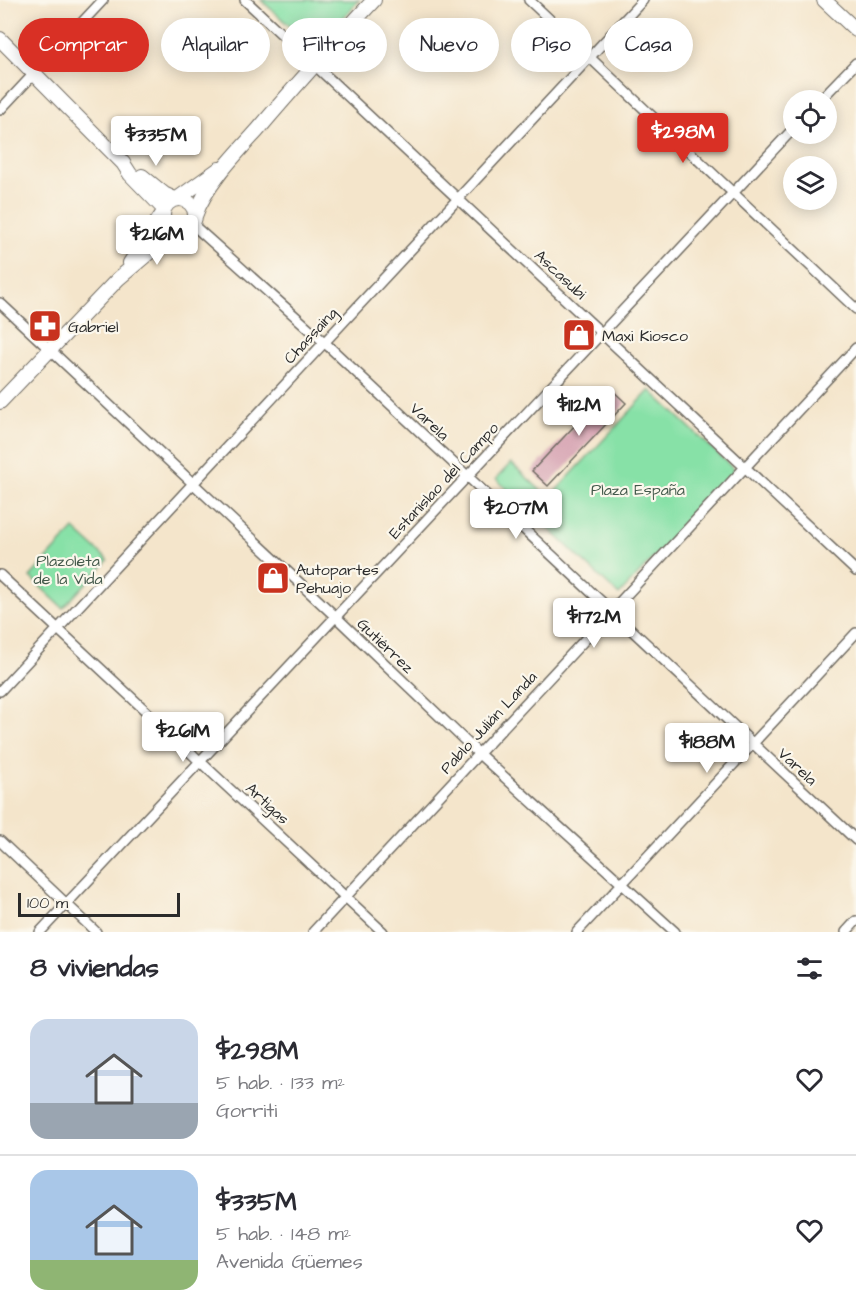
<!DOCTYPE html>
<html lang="es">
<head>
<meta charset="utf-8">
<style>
  body { margin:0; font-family:"Architects Daughter",sans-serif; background:#f7f7f7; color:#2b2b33; height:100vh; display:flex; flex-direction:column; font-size:22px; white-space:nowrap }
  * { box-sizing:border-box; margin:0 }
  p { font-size:20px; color:#7c7c81 }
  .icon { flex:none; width:33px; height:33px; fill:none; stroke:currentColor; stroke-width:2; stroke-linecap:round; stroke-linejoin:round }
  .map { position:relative; height:932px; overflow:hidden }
  .panel { display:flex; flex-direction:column; background:#fff; flex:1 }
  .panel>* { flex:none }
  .top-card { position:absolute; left:18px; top:18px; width:820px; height:54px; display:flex; gap:12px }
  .controls { position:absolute; left:783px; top:90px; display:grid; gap:12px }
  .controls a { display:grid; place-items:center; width:54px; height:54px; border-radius:50%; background:#fff; box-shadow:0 3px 15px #0003; font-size:30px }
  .scale { position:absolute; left:18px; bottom:15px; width:162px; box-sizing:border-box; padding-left:6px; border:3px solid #2b2b2b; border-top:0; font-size:16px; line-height:21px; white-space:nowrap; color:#2b2b2b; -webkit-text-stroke:4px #fbf7ec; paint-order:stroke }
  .price { position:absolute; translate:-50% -51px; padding:0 14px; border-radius:6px; background:#fff; color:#222; font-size:20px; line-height:39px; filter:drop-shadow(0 2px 3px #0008) }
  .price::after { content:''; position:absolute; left:50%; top:36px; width:18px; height:14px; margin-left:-9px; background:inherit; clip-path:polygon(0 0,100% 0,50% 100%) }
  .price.current { background:#d93025; color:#fff }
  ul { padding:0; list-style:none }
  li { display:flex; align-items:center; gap:18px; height:150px; padding:0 30px }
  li+li { border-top:2px solid #e1e1e2 }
  li span { display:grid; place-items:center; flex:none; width:168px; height:120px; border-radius:18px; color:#555 }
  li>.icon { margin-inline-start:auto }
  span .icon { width:72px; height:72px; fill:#fffc; stroke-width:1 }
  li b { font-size:26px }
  h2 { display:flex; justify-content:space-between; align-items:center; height:72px; padding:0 30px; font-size:26px }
  .pill { padding:0 21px; border-radius:27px; background:#fff; box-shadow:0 3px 15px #0003; font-size:21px; line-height:54px }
  .pill.current { background:#d93025; color:#fff }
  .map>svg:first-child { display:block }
  .green { fill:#87e1a7; stroke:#598669; stroke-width:1.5 }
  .building { fill:#d7a4b3 }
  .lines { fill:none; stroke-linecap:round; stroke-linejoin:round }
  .minor-casing { stroke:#716c63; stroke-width:12 }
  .secondary-casing { stroke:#716c63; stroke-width:16 }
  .minor { stroke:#fff; stroke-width:9 }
  .secondary { stroke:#fff; stroke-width:14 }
  .labels { text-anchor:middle; stroke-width:4.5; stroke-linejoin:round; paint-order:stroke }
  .street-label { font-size:16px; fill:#2b2b2b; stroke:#fbf7ec }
  .poi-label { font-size:16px; fill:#2b2b2b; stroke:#fbf7ec; text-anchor:start }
  .park-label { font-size:16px; fill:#42584a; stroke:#fbf7ec }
</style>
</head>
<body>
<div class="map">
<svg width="856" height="932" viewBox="0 0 856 932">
  <rect width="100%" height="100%" fill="#fbf7ec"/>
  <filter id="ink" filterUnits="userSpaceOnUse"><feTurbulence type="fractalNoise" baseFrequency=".0167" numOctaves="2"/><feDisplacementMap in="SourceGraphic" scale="12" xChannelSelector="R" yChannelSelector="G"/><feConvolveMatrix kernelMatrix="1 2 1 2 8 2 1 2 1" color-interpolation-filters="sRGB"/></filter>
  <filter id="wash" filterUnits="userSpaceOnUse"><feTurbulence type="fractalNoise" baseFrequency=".008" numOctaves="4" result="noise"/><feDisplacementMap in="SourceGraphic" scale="24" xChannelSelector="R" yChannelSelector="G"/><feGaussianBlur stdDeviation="1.35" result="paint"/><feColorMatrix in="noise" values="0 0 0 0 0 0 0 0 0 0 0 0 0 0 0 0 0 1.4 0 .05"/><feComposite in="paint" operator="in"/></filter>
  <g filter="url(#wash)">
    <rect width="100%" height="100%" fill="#f4e5cb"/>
    <path class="green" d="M261,0H359L315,49Z
      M650,390L735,470L619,595L496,479L511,463L549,498Z
      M74,529L108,560L63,608L30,577Z"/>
    <g id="blocks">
      <path class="building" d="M610,388L626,403L548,486L532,471Z"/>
    </g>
  </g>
  <g filter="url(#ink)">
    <use href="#blocks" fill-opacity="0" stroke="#716c63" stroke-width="1.5"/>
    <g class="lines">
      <defs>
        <path id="minor" d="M245,0L856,571
          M529,0L856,309
          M820,100L856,63
          M0,110L103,0
          M192,224L324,342L856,840
          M0,303L336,617L479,754L675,932
          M0,575L383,932
          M0,691L643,0
          M0,841L96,932
          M40,932L794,128
          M313,932L856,348
          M577,932L856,633
          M846,932L856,921"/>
        <path id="secondary" d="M824,0L856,30
          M0,39L123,163L130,174L164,209
          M142,176L164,194L175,199
          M177,199L219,169
          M163 215a16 16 0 1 1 32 0a16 16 0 1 1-32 0Z
          M195,216C205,186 236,154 257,131C295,86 334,43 374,0
          M130,263L163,213
          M0,402L118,279L165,239L181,231"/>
      </defs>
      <use href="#minor" class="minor-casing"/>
      <use href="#secondary" class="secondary-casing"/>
      <use href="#minor" class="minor"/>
      <use href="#secondary" class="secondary"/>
    </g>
  </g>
  <defs>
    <symbol id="pharmacy-square" viewBox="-11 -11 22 22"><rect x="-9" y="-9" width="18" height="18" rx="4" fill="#c8321e" stroke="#fbf7ec"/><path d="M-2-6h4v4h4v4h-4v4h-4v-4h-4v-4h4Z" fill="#fff"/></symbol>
    <symbol id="shop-square" viewBox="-11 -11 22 22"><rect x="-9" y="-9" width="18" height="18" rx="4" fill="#c8321e" stroke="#fbf7ec"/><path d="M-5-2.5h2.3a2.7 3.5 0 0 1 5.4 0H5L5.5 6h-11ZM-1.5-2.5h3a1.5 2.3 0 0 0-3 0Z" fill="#fff"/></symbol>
  </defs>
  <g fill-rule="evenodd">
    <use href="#pharmacy-square" x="26" y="307" width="38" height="38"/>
    <use href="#shop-square" x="560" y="316" width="38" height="38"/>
    <use href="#shop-square" x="254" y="559" width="38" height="38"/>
  </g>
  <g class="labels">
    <g class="street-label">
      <text transform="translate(561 274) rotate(43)" y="6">Ascasubi</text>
      <text transform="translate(310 335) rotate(-47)" y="6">Chassaing</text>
      <text transform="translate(430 421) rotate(43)" y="6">Varela</text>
      <text transform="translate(443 480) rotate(-47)" y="6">Estanislao del Campo</text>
      <text transform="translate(386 645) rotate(44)" y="6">Gutiérrez</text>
      <text transform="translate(488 722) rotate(-47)" y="6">Pablo Julián Landa</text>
      <text transform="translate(798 766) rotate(43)" y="6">Varela</text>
      <text transform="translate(268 803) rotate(43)" y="6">Artigas</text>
    </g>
    <g class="poi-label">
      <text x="68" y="332">Gabriel</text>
      <text x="602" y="341">Maxi Kiosco</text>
      <text x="296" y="575">Autopartes<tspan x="296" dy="18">Pehuajo</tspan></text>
    </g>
    <g class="park-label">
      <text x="638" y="495">Plaza España</text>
      <text x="68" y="566">Plazoleta<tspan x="68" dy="18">de la Vida</tspan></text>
    </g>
  </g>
</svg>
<div class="controls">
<a><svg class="icon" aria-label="locate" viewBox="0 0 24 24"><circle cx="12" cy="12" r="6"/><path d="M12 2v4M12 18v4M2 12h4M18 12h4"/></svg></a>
<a><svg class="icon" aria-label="layers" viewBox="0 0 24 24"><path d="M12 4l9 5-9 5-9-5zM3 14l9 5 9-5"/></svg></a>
</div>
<div class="scale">100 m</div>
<b class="price current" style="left:683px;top:164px">$298M</b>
<b class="price" style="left:156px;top:167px">$335M</b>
<b class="price" style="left:157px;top:266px">$216M</b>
<b class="price" style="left:579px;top:437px">$112M</b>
<b class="price" style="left:516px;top:540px">$207M</b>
<b class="price" style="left:594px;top:649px">$172M</b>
<b class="price" style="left:183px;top:763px">$261M</b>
<b class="price" style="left:707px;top:774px">$188M</b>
<div class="top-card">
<a class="pill current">Comprar</a>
<a class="pill">Alquilar</a>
<a class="pill">Filtros</a>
<a class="pill">Nuevo</a>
<a class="pill">Piso</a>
<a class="pill">Casa</a>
</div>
</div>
<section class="panel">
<h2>8 viviendas<svg class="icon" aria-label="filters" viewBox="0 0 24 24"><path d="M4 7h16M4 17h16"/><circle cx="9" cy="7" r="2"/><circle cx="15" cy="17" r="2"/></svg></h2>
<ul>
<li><span style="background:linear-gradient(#c9d6e8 70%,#9aa5b1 0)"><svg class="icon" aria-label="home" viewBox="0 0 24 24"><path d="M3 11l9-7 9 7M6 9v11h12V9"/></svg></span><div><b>$298M</b><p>5 hab. · 133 m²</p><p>Gorriti</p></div><svg class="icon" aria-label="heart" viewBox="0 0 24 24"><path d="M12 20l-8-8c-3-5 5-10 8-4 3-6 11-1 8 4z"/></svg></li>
<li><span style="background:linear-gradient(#a9c7e8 75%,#8fb573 0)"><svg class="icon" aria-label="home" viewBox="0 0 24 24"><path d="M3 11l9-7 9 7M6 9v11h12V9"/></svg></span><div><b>$335M</b><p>5 hab. · 148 m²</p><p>Avenida Güemes</p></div><svg class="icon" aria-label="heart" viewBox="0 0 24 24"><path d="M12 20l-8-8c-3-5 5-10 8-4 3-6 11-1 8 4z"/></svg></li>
</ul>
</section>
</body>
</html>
